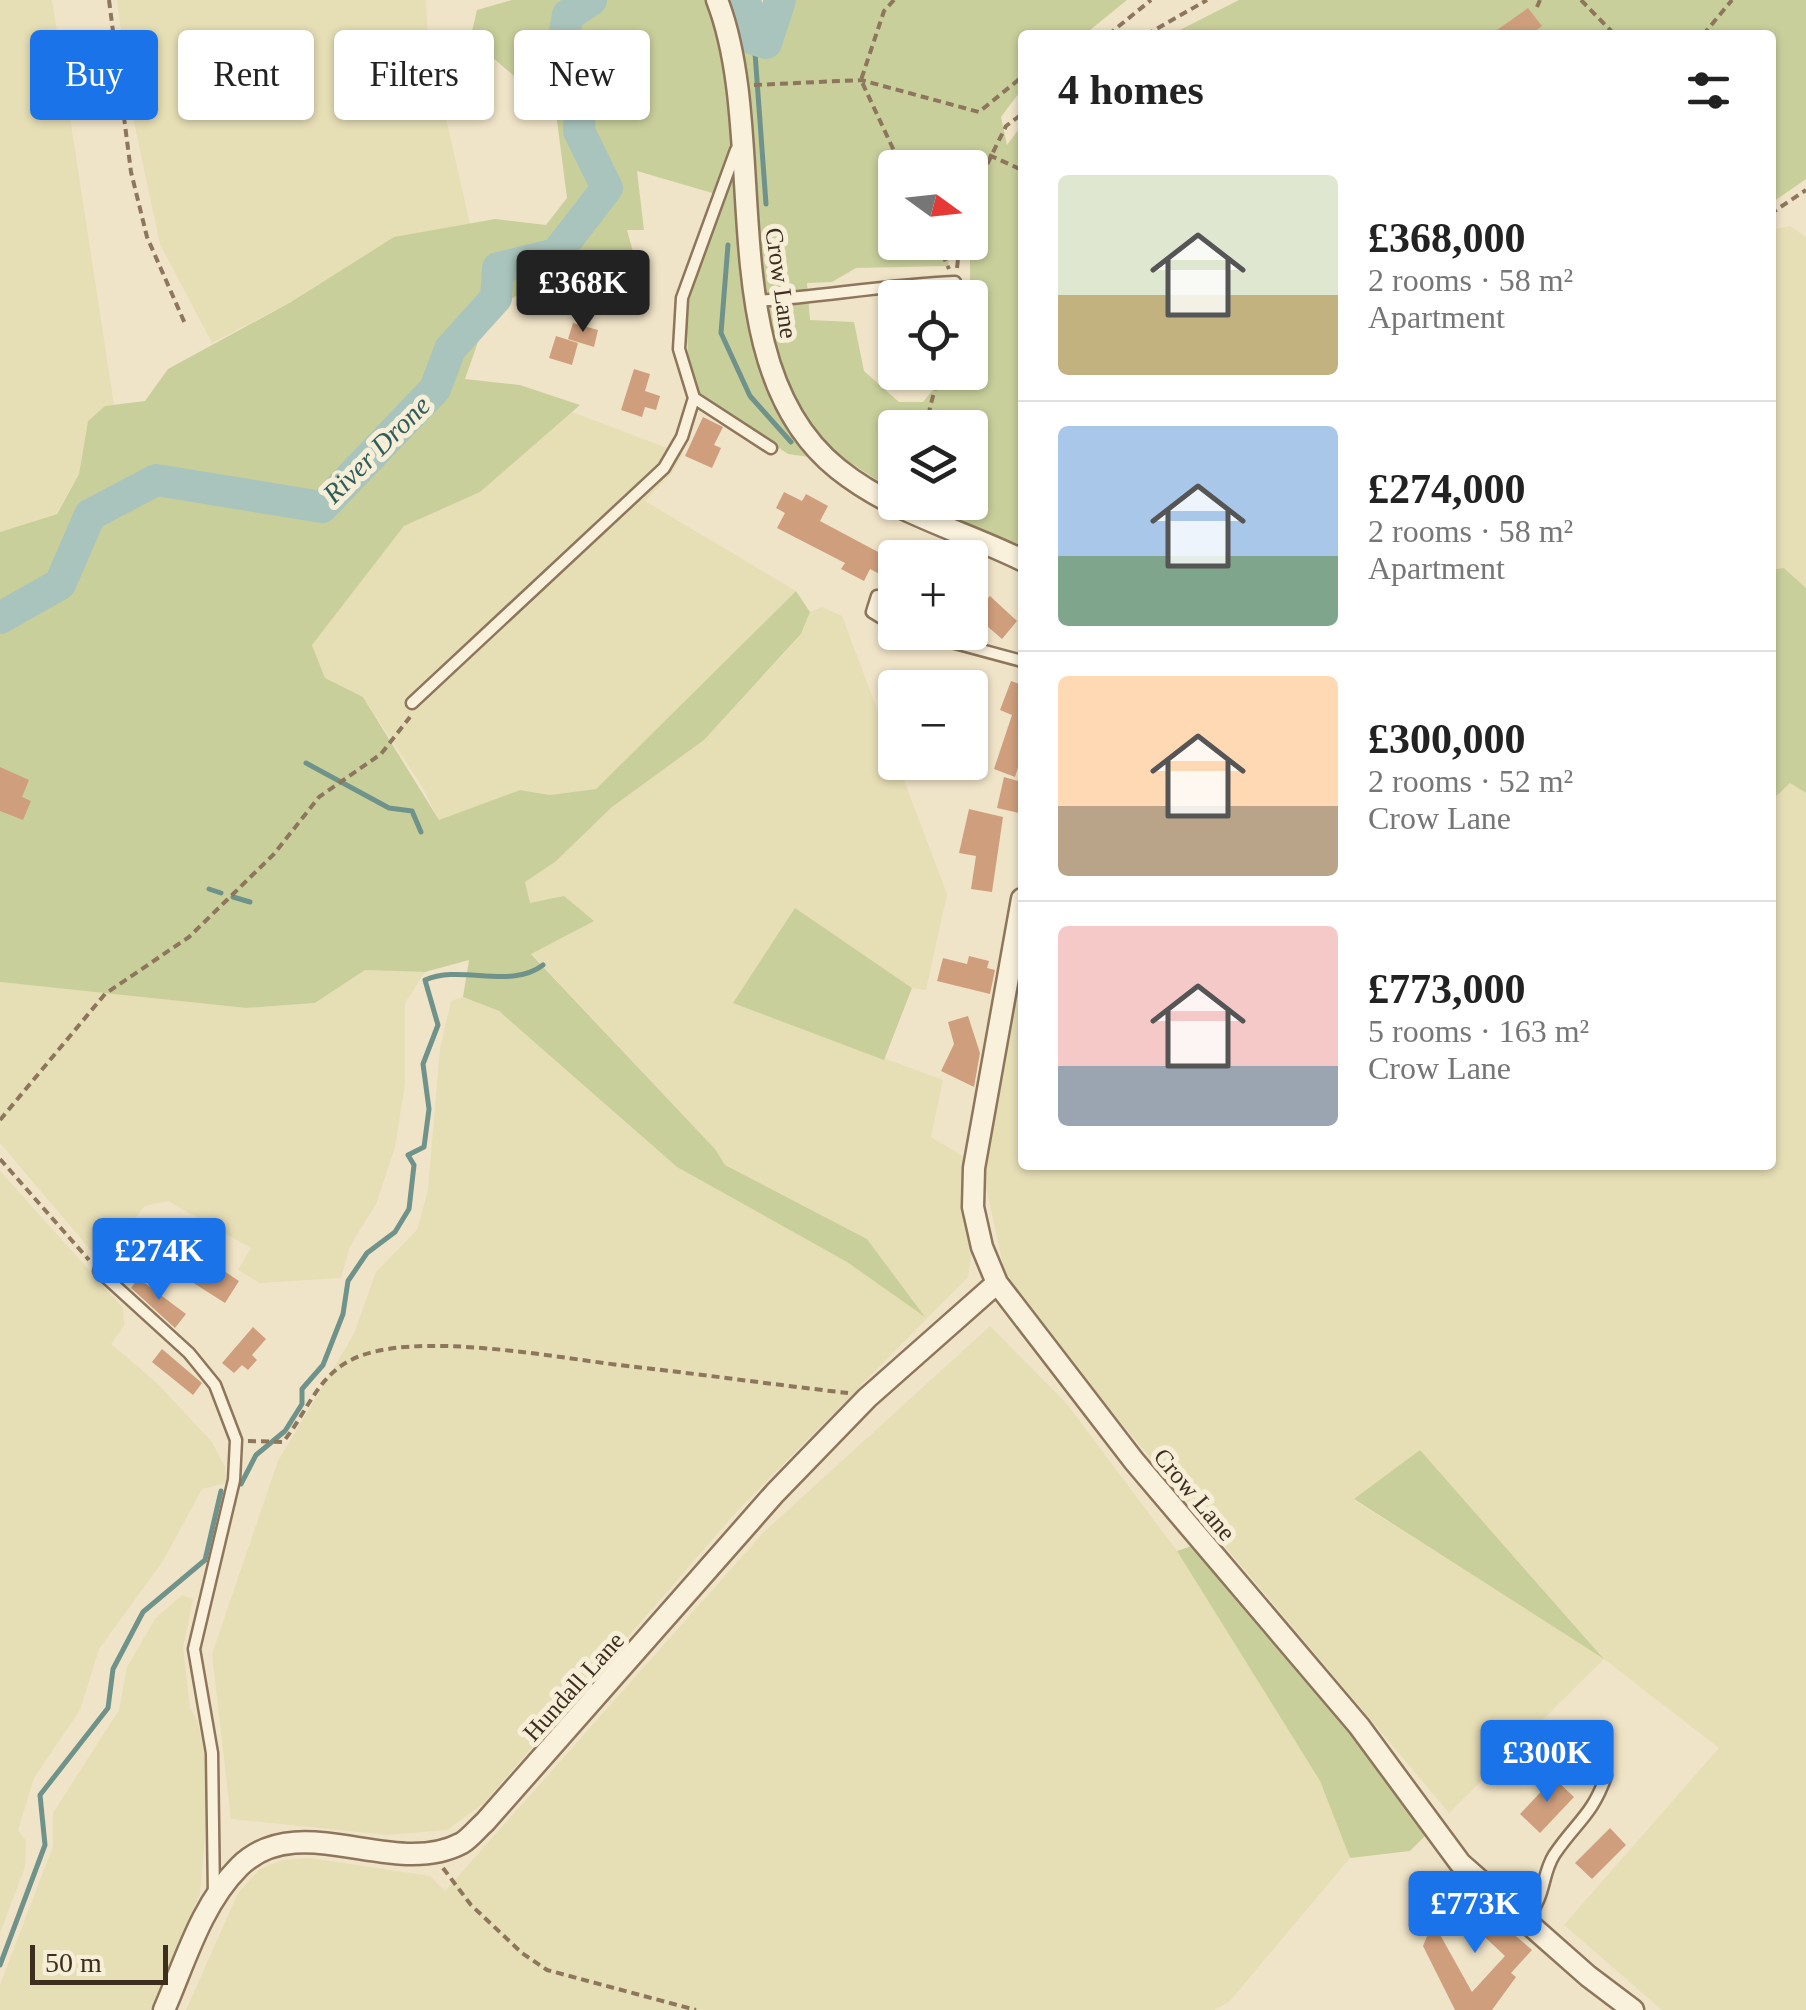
<!DOCTYPE html>
<html lang="en">
<head>
<meta charset="utf-8">
<style>
  body { margin:0; font-family:Georgia,serif; background:#f2f2f2; color:#222; height:100vh; display:flex; flex-direction:column; font-size:38px; white-space:nowrap }
  * { box-sizing:border-box; margin:0 }
  p { font-size:32px; color:#767676 }
  .icon { flex:none; width:55px; height:55px; fill:none; stroke:currentColor; stroke-width:2; stroke-linecap:round; stroke-linejoin:round }
  .map { position:relative; flex:1; overflow:hidden }
  .panel { position:absolute; left:1018px; top:30px; width:758px; height:1140px; display:flex; flex-direction:column; background:#fff; border-radius:10px; box-shadow:0 2px 8px #0004 }
  .panel>* { flex:none }
  .guide { position:absolute; left:30px; top:30px; width:838px; height:90px; display:flex; gap:20px }
  .needle { width:65px; rotate:105deg }
  .controls { position:absolute; left:878px; top:150px; display:grid; gap:20px }
  .controls a { display:grid; place-items:center; width:110px; height:110px; border-radius:10px; background:#fff; box-shadow:0 2px 8px #0004; font-size:50px }
  .scale { position:absolute; left:30px; bottom:25px; width:138px; box-sizing:border-box; padding-left:10px; border:5px solid #3d2e20; border-top:0; font-size:28px; line-height:35px; white-space:nowrap; color:#3d2e20; -webkit-text-stroke:8px #f7eed8; paint-order:stroke }
  .price { position:absolute; translate:-50% -85px; padding:0 22px; border-radius:10px; background:#1a73e8; color:#fff; font-size:32px; line-height:65px; filter:drop-shadow(0 2px 5px #0008) }
  .price::after { content:''; position:absolute; left:50%; top:60px; width:30px; height:22px; margin-left:-15px; background:inherit; clip-path:polygon(0 0,100% 0,50% 100%) }
  .price.selected { background:#222; color:#fff }
  ul { padding:0; list-style:none }
  li { display:flex; align-items:center; gap:30px; height:250px; padding:0 40px }
  li+li { border-top:2px solid #e0e0e0 }
  li span { display:grid; place-items:center; flex:none; width:280px; height:200px; border-radius:10px; color:#555 }
  li>.icon { margin-inline-start:auto }
  span .icon { width:120px; height:120px; fill:#fffc; stroke-width:1 }
  li b { font-size:42px }
  h2 { display:flex; justify-content:space-between; align-items:center; height:120px; padding:0 40px; font-size:42px }
  .chip { padding:0 35px; border-radius:10px; background:#fff; box-shadow:0 2px 8px #0004; font-size:35px; line-height:90px }
  .chip.selected { background:#1a73e8; color:#fff }
  .map>svg:first-child { display:block }
  .farmland { fill:#e6deb5; fill-rule:evenodd }
  .green { fill:#c9cf9b; fill-rule:evenodd }
  .lines { fill:none; stroke-linecap:round; stroke-linejoin:round }
  .stream { stroke:#6f938a; stroke-width:5 }
  .river { stroke:#a9c4bc; stroke-width:32 }
  .building { fill:#cf9f7d }
  .lane-casing { stroke:#8d765c; stroke-width:15 }
  .street-casing { stroke:#8d765c; stroke-width:25 }
  .path { stroke:#8d765c; stroke-width:4; stroke-dasharray:8 5; stroke-linecap:butt }
  .lane { stroke:#faf1dc; stroke-width:10 }
  .street { stroke:#faf1dc; stroke-width:20 }
  .labels { text-anchor:middle; stroke-width:10; stroke-linejoin:round; paint-order:stroke }
  .street-label { font-size:25px; fill:#3d2e20; stroke:#f7eed8 }
  .water-label { font-size:28px; font-style:italic; fill:#2f5d5a; stroke:#f7eed8 }
</style>
</head>
<body>
<div class="map">
<svg width="1806" height="2010" viewBox="0 0 1806 2010">
  <rect width="100%" height="100%" fill="#f0e4c8"/>
  <path class="farmland" d="M0,0H52L114,405L105,406L88,421L79,474L56,514L0,532Z
    M117,0H426L428,39L470,224L394,237L291,302L212,343L160,244L131,108Z
    M1790,226L1806,237V588L1784,568L1770,570V230Z
    M572,412L683,454L672,473L645,501L796,591L596,789L550,795L520,790L439,821L423,788L363,697L325,678L312,645L404,526L480,492Z
    M822,607L842,616L947,894L926,990L912,988L795,909L734,1003L943,1080L931,1137L964,1157L961,1210L973,1246L968,1277L737,1511L484,1803L447,1830L387,1835L231,1819L212,1654L278,1461L354,1334L376,1272L417,1230L428,1190L440,1049L451,1001L463,997L499,1011L677,1167L847,1262L921,1314L867,1239L725,1165L715,1149L531,953L525,882L555,862L612,807L704,740L801,635L810,612Z
    M1790,783L1806,793V2010H1662L1564,1925L1719,1748L1604,1659L1449,1813L1081,1375L1005,1273L984,1178L1022,972V1165H1770V802ZM1420,1450L1601,1655V1656L1354,1500Z
    M365,970L425,972L405,1003V1084L395,1147L376,1204L350,1246L341,1278L260,1283L238,1270L251,1248L168,1201L145,1206L100,1261L0,1143V982L246,1008L315,1003Z
    M0,1171L123,1308L124,1326L111,1344L157,1383L212,1442L225,1467L226,1483L202,1489L163,1561L99,1649L80,1710L34,1778L18,1830L26,1841L25,1867L0,1933Z
    M990,1326L1067,1404L1177,1551L1320,1781L1350,1858L1229,2002L1214,2010H186L238,1893L260,1869L282,1860L310,1858L430,1876L445,1891L764,1532Z
    M182,1595L193,1599L183,1647L190,1708L198,1722L208,1772L204,1850L200,1894L150,2010H0V1985L53,1846V1813L119,1710L127,1667L155,1619Z"/>
  <path class="green" d="M512,0H708L750,45L767,46L785,0H1127L1084,35H1022V89L1001,117L1007,145L1022,125V549L912,503L970,502V428H895V492L851,463L788,454L689,388L686,301L726,197L637,171L644,230H627L641,281L591,292L534,285L511,299L479,339L465,379L520,385L580,405L480,492L404,526L312,645L325,678L363,697L439,820L520,790L550,795L596,789L796,591L810,612L801,634L704,740L612,807L555,862L525,882L530,903L564,896L594,921L531,954L715,1149L725,1165L867,1239L925,1317L847,1262L677,1167L499,1011L463,997L469,960L425,972L365,970L315,1003L246,1008L0,982V532L57,514L79,474L88,421L105,406L145,401L168,369L291,302L394,237L495,219L546,225L567,198L555,105C522,87 500,61 470,40L477,10ZM895,168H970V372L946,373L923,402H899L864,371L854,322L810,320L807,283L832,282L856,268L948,266L951,243L895,242Z
    M1239,0H1806V179L1770,204V35H1170Z
    M1784,568L1806,588V793L1790,783L1770,802V570Z
    M795,908L912,988L884,1060L733,1003Z
    M1420,1450L1604,1659L1354,1499Z
    M1194,1545L1340,1718L1428,1833L1410,1851L1350,1858L1320,1781L1177,1551Z"/>
  <g class="lines">
    <path class="stream" d="M754,39L766,204
      M728,245L721,333L750,396L791,442
      M306,763L389,808L412,811L421,832
      M209,889L221,893
      M233,897L250,902
      M241,1484L256,1455L285,1431L302,1404V1389L323,1365L343,1314L348,1281L367,1253L395,1232L409,1209L414,1165L408,1155L424,1147L429,1109L423,1064L438,1025L425,980C460,964 511,990 543,965
      M0,1965L45,1845L40,1795L108,1708L113,1669L143,1612L205,1560L221,1491"/>
    <path class="river" d="M745,0L754,39L766,43L780,0
      M0,618L60,584L90,515L156,480L322,507L435,389L450,349L496,298L498,268L556,254L607,188L579,131L581,69L561,52L568,15L591,0"/>
  </g>
  <path class="building" d="M1528,8L1542,26L1530,35H1490Z
    M573,323L598,330L594,347L568,339Z
    M556,336L578,343L572,365L549,358Z
    M634,369L650,374L645,391L660,396L656,410L645,407L642,417L621,410Z
    M703,417L723,427L714,445L721,448L712,468L685,456Z
    M784,492L802,501L806,494L828,506L820,521L895,561V582L870,569L864,581L841,569L845,563L777,528L785,513L776,508Z
    M990,596L1017,621L1002,639L973,614Z
    M1011,681L1022,685V755L1015,777L994,769L1012,715L1000,710Z
    M0,767L29,780L22,797L31,801L23,820L0,811Z
    M1004,777L1022,782L1019,813L997,808Z
    M969,809L1003,817L992,892L971,889L976,856L959,853Z
    M969,956L989,961L987,968L995,970L990,994L937,981L943,958L967,964Z
    M968,1016L980,1053L974,1087L941,1071L954,1044L948,1022Z
    M192,1258L203,1265L206,1259L239,1281L225,1303L181,1275Z
    M138,1278L186,1314L175,1328L131,1288Z
    M253,1327L266,1339L252,1355L257,1360L248,1370L242,1365L234,1373L222,1363Z
    M162,1349L202,1383L193,1395L152,1362Z
    M1554,1778L1574,1797L1540,1833L1520,1814Z
    M1610,1828L1626,1845L1592,1879L1575,1863Z
    M1453,1882L1532,1950L1511,1973L1516,1977L1492,2010H1455L1423,1946L1433,1922L1472,1992L1505,1956L1441,1896Z"/>
  <g class="lines">
    <defs>
      <path id="lane" d="M756,301C825,296 886,285 955,282
        M694,398L771,448
        M877,596L872,612L895,626
        M914,632L1022,661
        M412,703L664,468L682,437L694,398L679,349L682,298L736,150
        M99,1271L189,1353L215,1385L236,1440L234,1480L194,1649L212,1753L214,1896
        M1526,1920C1547,1894 1541,1876 1554,1855C1576,1822 1592,1816 1606,1776"/>
      <path id="street" d="M717,0C771,139 709,366 838,469C893,513 961,530 1022,560
        M1022,899L974,1168L973,1207L982,1247L997,1283L1134,1461L1359,1726L1460,1863L1588,1976L1633,2010
        M164,2010C185,1962 201,1905 239,1867C299,1807 393,1880 462,1843C470,1838 478,1828 485,1822L775,1493L867,1398L997,1283"/>
    </defs>
    <use href="#lane" class="lane-casing"/>
    <use href="#street" class="street-casing"/>
    <path class="path" d="M109,0L131,172L147,237L186,326
      M894,0L884,11L861,80L902,168
      M1581,0L1615,35
      M1537,7L1540,0
      M1108,35L1151,0
      M1146,35L1207,0
      M1703,35L1732,0
      M754,85L861,80L979,112L1022,77
      M989,155L1022,170
      M970,199L1006,126L1022,114
      M1770,214L1806,190
      M937,242L949,269
      M957,268L960,242
      M925,428L939,372
      M946,502L955,509
      M0,1120L105,994L189,937L274,854L319,797L381,754L410,717
      M0,1159L89,1260
      M248,1441L283,1442C306,1414 316,1379 349,1361C411,1327 566,1360 636,1367C707,1375 777,1385 848,1393
      M443,1868L471,1905L522,1953L547,1970L696,2010"/>
    <use href="#lane" class="lane"/>
    <use href="#street" class="street"/>
  </g>
  <g class="labels">
    <g class="street-label">
      <text transform="translate(782 283) rotate(82)" y="9">Crow Lane</text>
      <text transform="translate(1195 1494) rotate(50)" y="9">Crow Lane</text>
      <text transform="translate(573 1686) rotate(-48)" y="9">Hundall Lane</text>
    </g>
    <g class="water-label">
      <text transform="translate(376 449) rotate(-45)" y="10">River Drone</text>
    </g>
  </g>
</svg>
<div class="controls">
<a><svg class="needle" viewBox="-14 -14 28 28"><path d="M0-13l5 13h-10z" fill="#e53935"/><path d="M0 13l5-13h-10z" fill="#767676"/></svg></a>
<a><svg class="icon" aria-label="locate" viewBox="0 0 24 24"><circle cx="12" cy="12" r="6"/><path d="M12 2v4M12 18v4M2 12h4M18 12h4"/></svg></a>
<a><svg class="icon" aria-label="layers" viewBox="0 0 24 24"><path d="M12 4l9 5-9 5-9-5zM3 14l9 5 9-5"/></svg></a>
<a>+</a>
<a>−</a>
</div>
<div class="scale">50 m</div>
<b class="price selected" style="left:583px;top:335px">£368K</b>
<b class="price" style="left:159px;top:1303px">£274K</b>
<b class="price" style="left:1547px;top:1805px">£300K</b>
<b class="price" style="left:1475px;top:1956px">£773K</b>
<div class="guide">
<a class="chip selected">Buy</a>
<a class="chip">Rent</a>
<a class="chip">Filters</a>
<a class="chip">New</a>
</div>
<section class="panel">
<h2>4 homes<svg class="icon" aria-label="filters" viewBox="0 0 24 24"><path d="M4 7h16M4 17h16"/><circle cx="9" cy="7" r="2"/><circle cx="15" cy="17" r="2"/></svg></h2>
<ul>
<li><span style="background:linear-gradient(#dfe7d0 60%,#c2b280 0)"><svg class="icon" aria-label="home" viewBox="0 0 24 24"><path d="M3 11l9-7 9 7M6 9v11h12V9"/></svg></span><div><b>£368,000</b><p>2 rooms · 58 m²</p><p>Apartment</p></div></li>
<li><span style="background:linear-gradient(#a9c7e8 65%,#7fa58c 0)"><svg class="icon" aria-label="home" viewBox="0 0 24 24"><path d="M3 11l9-7 9 7M6 9v11h12V9"/></svg></span><div><b>£274,000</b><p>2 rooms · 58 m²</p><p>Apartment</p></div></li>
<li><span style="background:linear-gradient(#ffd9b3 65%,#b9a48a 0)"><svg class="icon" aria-label="home" viewBox="0 0 24 24"><path d="M3 11l9-7 9 7M6 9v11h12V9"/></svg></span><div><b>£300,000</b><p>2 rooms · 52 m²</p><p>Crow Lane</p></div></li>
<li><span style="background:linear-gradient(#f6c9c9 70%,#9aa5b1 0)"><svg class="icon" aria-label="home" viewBox="0 0 24 24"><path d="M3 11l9-7 9 7M6 9v11h12V9"/></svg></span><div><b>£773,000</b><p>5 rooms · 163 m²</p><p>Crow Lane</p></div></li>
</ul>
</section>
</div>
</body>
</html>
